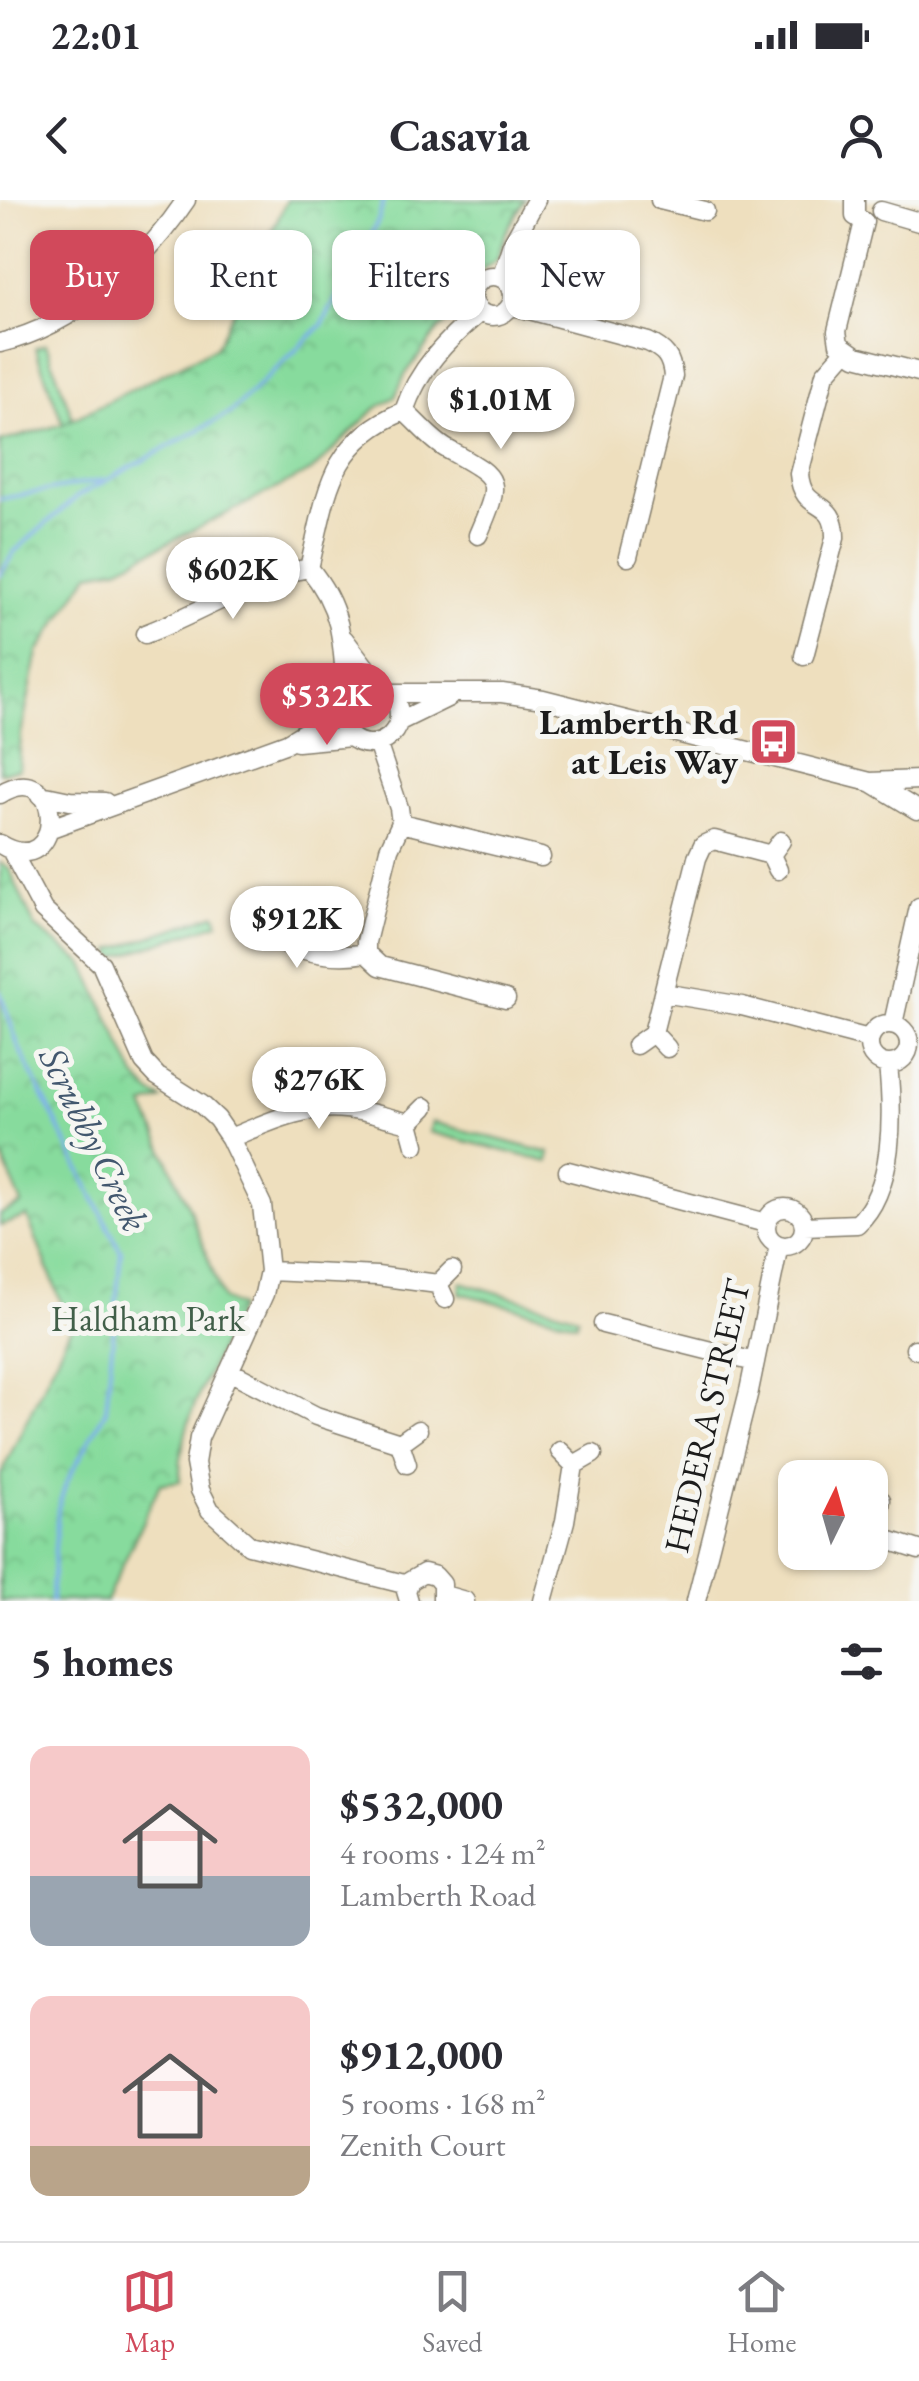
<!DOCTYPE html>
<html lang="en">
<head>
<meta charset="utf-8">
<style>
  body { margin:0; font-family:"EB Garamond",serif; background:#f2f2f3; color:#2b2b33; height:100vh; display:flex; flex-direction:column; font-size:38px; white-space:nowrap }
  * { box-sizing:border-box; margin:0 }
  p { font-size:32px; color:#7c7c81 }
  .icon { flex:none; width:55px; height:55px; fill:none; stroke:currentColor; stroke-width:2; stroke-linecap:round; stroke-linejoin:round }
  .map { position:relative; height:1401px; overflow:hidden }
  .details { display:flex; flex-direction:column; background:#fff; flex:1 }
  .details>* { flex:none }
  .top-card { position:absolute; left:30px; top:30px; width:860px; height:90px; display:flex; gap:20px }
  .needle { width:65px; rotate:5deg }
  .tools { position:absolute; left:778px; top:1260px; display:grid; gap:20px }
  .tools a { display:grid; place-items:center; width:110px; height:110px; border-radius:20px; background:#fff; box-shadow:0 2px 8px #0004; font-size:50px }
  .price { position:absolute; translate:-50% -85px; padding:0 22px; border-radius:35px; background:#fff; color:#222; font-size:32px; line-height:65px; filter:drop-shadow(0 2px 5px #0008) }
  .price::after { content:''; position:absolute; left:50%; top:60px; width:30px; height:22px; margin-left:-15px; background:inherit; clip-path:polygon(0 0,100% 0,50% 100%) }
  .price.selected { background:#d1495b; color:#fff }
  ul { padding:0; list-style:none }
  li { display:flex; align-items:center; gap:30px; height:250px; padding:0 30px }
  li span { display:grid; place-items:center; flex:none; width:280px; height:200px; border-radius:20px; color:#555 }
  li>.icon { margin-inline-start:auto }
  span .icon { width:120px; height:120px; fill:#fffc; stroke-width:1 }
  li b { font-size:42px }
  h2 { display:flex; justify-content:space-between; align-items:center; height:120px; padding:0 30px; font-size:42px }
  .chip { padding:0 35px; border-radius:20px; background:#fff; box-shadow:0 2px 8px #0004; font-size:35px; line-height:90px }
  .chip.selected { background:#d1495b; color:#fff }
  .status { display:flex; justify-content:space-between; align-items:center; height:70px; padding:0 50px; background:#fff; direction:ltr }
  .status svg { height:28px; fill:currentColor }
  header { display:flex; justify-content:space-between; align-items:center; height:130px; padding:0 30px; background:#fff; font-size:45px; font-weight:700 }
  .dock { display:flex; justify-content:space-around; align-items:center; height:140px; border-top:2px solid #e1e1e2; background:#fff; font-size:28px; color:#7c7c81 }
  .dock a { display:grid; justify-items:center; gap:5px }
  .dock .selected { color:#d1495b }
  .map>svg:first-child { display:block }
  .grass { fill:#87db9d; stroke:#527c5c; stroke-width:2.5 }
  .park { fill:url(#park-crowns); stroke:#527c5c; stroke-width:2.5 }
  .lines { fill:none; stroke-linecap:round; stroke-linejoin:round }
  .stream { stroke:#7cb0e9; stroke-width:4 }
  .minor-casing { stroke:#857e6d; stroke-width:21 }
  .minor { stroke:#fff; stroke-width:18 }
  .labels { text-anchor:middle; stroke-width:10; stroke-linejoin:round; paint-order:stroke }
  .poi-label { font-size:35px; font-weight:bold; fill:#1c1c1c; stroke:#f6f6f2; text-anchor:end }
  .park-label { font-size:35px; fill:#415f49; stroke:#f6f6f2 }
  .street-label { font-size:35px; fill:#1c1c1c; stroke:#f6f6f2 }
  .water-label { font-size:38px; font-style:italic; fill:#42576e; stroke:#f6f6f2 }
</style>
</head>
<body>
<div class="status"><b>22:01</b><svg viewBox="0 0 49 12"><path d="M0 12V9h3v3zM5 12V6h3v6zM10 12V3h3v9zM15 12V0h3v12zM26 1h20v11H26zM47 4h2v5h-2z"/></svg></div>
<header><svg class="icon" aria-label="back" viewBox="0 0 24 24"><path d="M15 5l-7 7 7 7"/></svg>Casavia<svg class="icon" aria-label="person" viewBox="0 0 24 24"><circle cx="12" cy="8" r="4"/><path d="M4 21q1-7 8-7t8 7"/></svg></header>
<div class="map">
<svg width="919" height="1401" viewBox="0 0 919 1401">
  <defs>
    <pattern id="park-crowns" width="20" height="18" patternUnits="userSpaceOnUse" patternTransform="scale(2.5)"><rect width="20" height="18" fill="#87db9d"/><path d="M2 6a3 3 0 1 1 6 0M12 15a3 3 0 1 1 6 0" fill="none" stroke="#74bb87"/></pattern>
  </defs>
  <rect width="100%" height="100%" fill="#f6f6f2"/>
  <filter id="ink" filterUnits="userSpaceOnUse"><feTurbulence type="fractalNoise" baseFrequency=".01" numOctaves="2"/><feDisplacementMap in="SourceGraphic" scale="20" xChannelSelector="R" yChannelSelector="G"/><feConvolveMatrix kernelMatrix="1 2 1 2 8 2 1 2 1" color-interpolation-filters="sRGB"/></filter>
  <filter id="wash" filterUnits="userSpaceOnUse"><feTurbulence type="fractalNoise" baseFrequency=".0048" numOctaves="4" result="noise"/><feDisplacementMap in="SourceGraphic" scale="40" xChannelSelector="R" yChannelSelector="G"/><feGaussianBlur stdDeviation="2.25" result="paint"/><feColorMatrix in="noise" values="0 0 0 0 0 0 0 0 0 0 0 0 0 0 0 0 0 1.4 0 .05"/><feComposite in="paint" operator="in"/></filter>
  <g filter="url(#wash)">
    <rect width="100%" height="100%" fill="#eedfbe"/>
    <path class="grass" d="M46,144L73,219L63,224L35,148Z
      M216,714L219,723L115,758L112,750Z
      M432,922L550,953L548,962L429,932Z
      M461,1082L578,1116L576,1123L460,1093Z"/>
    <path class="park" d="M287,0H525L506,32L497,59L469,79L464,110L440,128L405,175L395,197L374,210L313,270L118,368L90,373L38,452L21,534L19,569L0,573V242L63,224L216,147Z
      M0,663L9,668L35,727L84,764L136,877L151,893L162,899L144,906L189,1007L223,1099L239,1107C215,1163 178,1219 180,1281L160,1284L106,1401H0V1276L71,1127L27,1016L0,1026V1014L22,1004L0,952Z"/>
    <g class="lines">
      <path class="stream" d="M0,299L104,280
        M0,375L14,352L78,296L230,213L322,125L378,21L384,0
        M0,792L19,848L121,1052L106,1210L66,1283L58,1308L51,1401"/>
    </g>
  </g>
  <g filter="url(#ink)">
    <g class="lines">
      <defs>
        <path id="minor" d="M660,0L705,11
          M855,0V16L864,22
          M881,11L919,22
          M864,22L837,131L839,144L856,156L919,172
          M473 96a20 20 0 1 1 40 0a20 20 0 1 1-40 0Z
          M501,78L512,44L536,0
          M511,105L648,142C665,150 671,157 673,176L628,357
          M0,143C76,125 143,64 186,0
          M404,211C418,223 431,240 447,249C500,279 503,277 478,335
          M145,434C200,414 251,378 309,368
          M344,439L382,489
          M804,456L835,338C836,295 803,316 799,274L825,174L846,150
          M341 515a29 29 0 1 1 58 0a29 29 0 1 1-58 0Z
          M388,493H502L543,499L870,582L919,580
          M346,498C343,446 344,410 309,368C327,297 326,244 404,211C418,169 447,140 480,112
          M398,522L449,497
          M297,542L351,537
          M377,543L399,608L401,623L389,649L366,742V753L380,766L506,799
          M871,582L917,610
          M0,594C66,553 67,685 0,644
          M41,595L70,601L105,602
          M401,623L541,657
          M51,628L287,543L341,510
          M11,650L43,710L101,764L144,862L157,876L201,904L217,919L230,938L262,1005L269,1071L264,1094L199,1238L195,1263L200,1290L210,1310L249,1345L408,1385
          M778,670L771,655L781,641
          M247,719C278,747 325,761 366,753
          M663,793L742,806L869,839
          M869 844a20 20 0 1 1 40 0a20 20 0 1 1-40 0Z
          M893,824L919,707
          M653,833L697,658L703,645L714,640L771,655
          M636,845L653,833L667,848
          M230,938C267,923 304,904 346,909C367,911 389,918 409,923
          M415,945L409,923L425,907
          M568,971L766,1023
          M766 1027a19 19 0 1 1 38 0a19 19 0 1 1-38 0Z
          M804,1026L857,1024C895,990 893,912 888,865
          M269,1071L377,1076L438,1084
          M445,1099L438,1084L452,1070
          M603,1124L755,1162
          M915,1149L919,1150
          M229,1171L316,1216L400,1243
          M560,1251L574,1265L593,1254
          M407,1264L400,1243L418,1230
          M881,1300L877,1325L882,1338L919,1350
          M444,1395L465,1401
          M409,1401L406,1391L410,1381L424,1373L435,1376L442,1384V1401
          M543,1401L565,1321L574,1265
          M696,1401L749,1191L779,1045"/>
      </defs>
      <use href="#minor" class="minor-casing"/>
      <use href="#minor" class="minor"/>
    </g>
  </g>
  <defs>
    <symbol id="bus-square" viewBox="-11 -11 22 22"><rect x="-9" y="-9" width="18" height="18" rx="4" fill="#d1495b" stroke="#f6f6f2"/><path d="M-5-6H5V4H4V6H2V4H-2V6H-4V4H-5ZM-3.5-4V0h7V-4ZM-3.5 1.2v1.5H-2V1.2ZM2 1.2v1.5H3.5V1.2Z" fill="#fff"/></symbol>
  </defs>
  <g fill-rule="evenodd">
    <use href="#bus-square" x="746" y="514" width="55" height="55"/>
  </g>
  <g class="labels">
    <g class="poi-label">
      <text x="738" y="534">Lamberth Rd<tspan x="738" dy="40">at Leis Way</tspan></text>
    </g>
    <g class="park-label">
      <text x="148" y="1131">Haldham Park</text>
    </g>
    <g class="street-label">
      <text transform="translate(707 1216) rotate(-77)" y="12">HEDERA STREET</text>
    </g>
    <g class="water-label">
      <text transform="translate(94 939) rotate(64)" y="13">Scrubby Creek</text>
    </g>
  </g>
</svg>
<div class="tools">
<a><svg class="needle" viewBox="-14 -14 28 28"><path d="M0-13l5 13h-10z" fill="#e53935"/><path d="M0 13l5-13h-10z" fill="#7c7c81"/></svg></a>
</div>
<b class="price" style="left:501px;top:252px">$1.01M</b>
<b class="price" style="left:233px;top:422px">$602K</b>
<b class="price selected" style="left:327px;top:548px">$532K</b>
<b class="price" style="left:297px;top:771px">$912K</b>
<b class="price" style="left:319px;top:932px">$276K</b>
<div class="top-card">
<a class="chip selected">Buy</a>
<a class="chip">Rent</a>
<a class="chip">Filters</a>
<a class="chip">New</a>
</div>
</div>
<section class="details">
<h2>5 homes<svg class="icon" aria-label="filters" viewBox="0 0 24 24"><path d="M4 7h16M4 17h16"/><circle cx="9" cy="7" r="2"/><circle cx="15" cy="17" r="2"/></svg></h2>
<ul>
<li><span style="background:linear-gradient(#f6c9c9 65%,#9aa5b1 0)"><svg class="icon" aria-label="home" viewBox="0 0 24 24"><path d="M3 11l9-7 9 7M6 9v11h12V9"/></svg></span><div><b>$532,000</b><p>4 rooms · 124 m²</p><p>Lamberth Road</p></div></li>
<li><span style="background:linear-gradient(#f6c9c9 75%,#b9a48a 0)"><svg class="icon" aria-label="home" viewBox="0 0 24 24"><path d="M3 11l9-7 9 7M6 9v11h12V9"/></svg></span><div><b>$912,000</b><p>5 rooms · 168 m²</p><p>Zenith Court</p></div></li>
</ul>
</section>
<nav class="dock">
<a class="selected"><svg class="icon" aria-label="map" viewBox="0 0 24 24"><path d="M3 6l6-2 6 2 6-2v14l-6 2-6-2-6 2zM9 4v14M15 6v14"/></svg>Map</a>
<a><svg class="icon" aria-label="saved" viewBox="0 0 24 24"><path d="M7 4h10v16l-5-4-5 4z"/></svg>Saved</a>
<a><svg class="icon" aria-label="home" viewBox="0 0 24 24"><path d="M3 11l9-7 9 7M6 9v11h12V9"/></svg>Home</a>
</nav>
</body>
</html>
